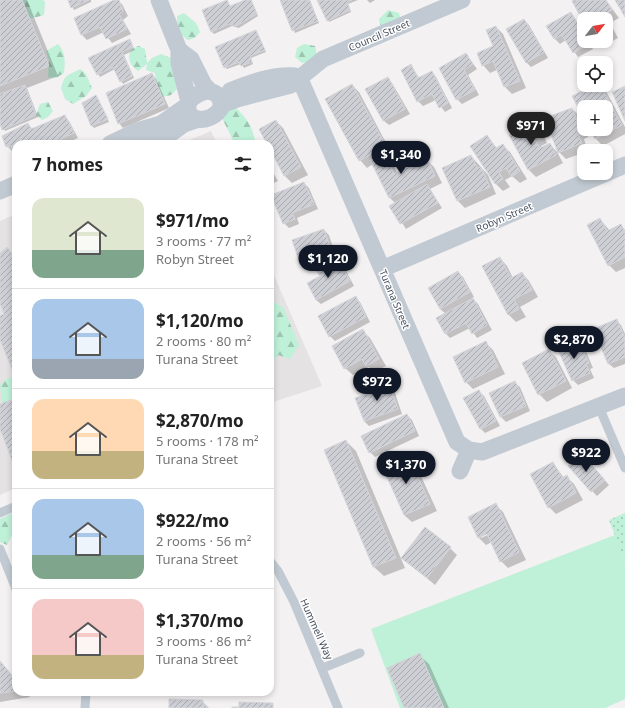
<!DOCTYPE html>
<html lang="en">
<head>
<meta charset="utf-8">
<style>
  body { margin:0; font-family:"Noto Sans",sans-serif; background:#f6f6f6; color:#222; height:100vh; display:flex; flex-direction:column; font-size:15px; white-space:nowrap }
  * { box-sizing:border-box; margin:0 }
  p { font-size:13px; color:#767676 }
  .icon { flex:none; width:22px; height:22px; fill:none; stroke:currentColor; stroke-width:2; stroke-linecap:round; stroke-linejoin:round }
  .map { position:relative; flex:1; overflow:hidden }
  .sheet { position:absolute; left:12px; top:140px; width:262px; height:556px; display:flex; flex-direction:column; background:#fff; border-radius:12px; box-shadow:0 2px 6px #0003 }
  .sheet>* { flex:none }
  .needle { width:26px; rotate:59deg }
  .fabs { position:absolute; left:577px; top:12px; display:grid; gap:8px }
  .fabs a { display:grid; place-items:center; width:36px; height:36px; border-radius:8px; background:#fff; box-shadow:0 2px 6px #0003; font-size:20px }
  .price { position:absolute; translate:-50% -34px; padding:0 9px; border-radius:14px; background:#111827; color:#fff; font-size:13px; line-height:26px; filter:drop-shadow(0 1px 2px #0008) }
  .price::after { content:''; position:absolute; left:50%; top:24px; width:12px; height:9px; margin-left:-6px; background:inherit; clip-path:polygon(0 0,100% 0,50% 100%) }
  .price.on { background:#222; color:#fff }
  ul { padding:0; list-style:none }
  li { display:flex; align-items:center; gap:12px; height:100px; padding:0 20px }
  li+li { border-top:1px solid #e0e0e0 }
  li span { display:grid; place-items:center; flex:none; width:112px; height:80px; border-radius:12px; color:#555 }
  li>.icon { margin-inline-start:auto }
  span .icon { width:48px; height:48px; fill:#fffc; stroke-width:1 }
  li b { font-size:17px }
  h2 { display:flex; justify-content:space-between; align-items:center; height:48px; padding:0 20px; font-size:17px }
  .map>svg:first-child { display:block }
  .education { fill:#e4e2e3 }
  .grass { fill:#bff0d8 }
  .forest { fill:url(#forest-firs) }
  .park { fill:url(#park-dots) }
  .shadow { fill:#0003; fill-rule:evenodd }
  .building { fill:url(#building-hatch); stroke:#d5d6dc }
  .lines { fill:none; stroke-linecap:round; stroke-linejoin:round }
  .lane { stroke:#c1c9d2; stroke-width:9 }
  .street { stroke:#c1c9d2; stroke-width:17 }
  .labels { text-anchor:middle; stroke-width:3; stroke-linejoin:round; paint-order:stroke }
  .street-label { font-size:10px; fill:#48515f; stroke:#fff }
</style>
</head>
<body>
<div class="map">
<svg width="625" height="708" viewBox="0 0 625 708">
  <defs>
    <pattern id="forest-firs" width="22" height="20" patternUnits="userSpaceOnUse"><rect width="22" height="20" fill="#bff0d8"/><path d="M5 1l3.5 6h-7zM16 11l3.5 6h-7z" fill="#9dc5b2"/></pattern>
    <pattern id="park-dots" width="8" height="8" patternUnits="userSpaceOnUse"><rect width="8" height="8" fill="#bff0d8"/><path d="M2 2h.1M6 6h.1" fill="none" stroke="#9dc5b2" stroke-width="1.8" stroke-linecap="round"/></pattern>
    <pattern id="building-hatch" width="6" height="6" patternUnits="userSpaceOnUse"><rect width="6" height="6" fill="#cdcfd5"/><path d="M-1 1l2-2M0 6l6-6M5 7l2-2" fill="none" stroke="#a8aab0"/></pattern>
  </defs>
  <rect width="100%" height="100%" fill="#f3f1f1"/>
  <path class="education" d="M211,131L217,144H180L187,141Z
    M16,214V488L0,495V221Z
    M270,266L322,386L270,403Z"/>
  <path class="grass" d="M615,535L625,562V699L605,708H400L371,629Z"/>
  <path class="forest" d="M16,0H43L45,2L44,15L33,18H26Z
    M388,10L399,13L402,24L381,27L379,19Z
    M184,13L196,23L200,32L195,38L188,40L178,32L177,16Z
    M58,44C66,53 65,61 64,73L56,78L48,77L49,60L46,51Z
    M304,44L315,46L317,55L313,62L302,63L295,57L297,48Z
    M139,46L145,49L147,63L152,58L161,54L171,58L177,89L171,95L162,97C160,88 155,82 155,73L146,70L147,64L138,71C127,64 125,50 139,46Z
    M80,69L86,74L92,88L86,96L73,104L65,99L61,88C65,74 67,76 80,69Z
    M48,102L53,111L48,117L42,120L36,115L40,104Z
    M235,107C246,117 252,126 255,140L253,144H235L221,116Z
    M270,300L283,307L299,345L290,359L278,355L272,361H270Z
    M16,376V401L2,403L0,385L6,379Z
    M10,514L16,515V534L12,535L7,545L0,542V519Z"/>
  <path class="park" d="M625,513V562L609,520Z"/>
  <path class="shadow" d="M0,0H27L58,76L27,88L38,117L5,131L0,121Z
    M69,0H91V2L74,10Z
    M116,0L122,4L128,16L123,20L131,34L112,43L104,32L87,40L82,35L75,19Z
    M248,0L252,1L258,16L239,28L232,26L214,34L212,32L203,11L231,7Z
    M281,0H310L319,23L295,33Z
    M319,0H358L348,4L351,12L329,22Z
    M367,0H375L370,3Z
    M575,0H606L619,18L610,23L618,38L602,47L595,41H606V19H584V21Z
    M571,13L584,33V41H588L593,49L578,57L566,40L560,44L555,39L548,26Z
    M524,20L529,25L548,58L531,67L526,62Z
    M496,27L503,34L526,88L512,94L505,87L497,70L490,73L483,65L494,46Z
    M256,31L266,52L251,58L253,64L244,68L241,64L227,69L225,67Z
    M129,40L135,50L124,55L134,78L123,84L115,69L100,77L89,58Z
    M466,54L477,69L468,75L479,95L462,104L457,99Z
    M411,66L420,79L432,72L436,77L452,108L445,112L436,100L423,106L418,101Z
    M152,74L156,79L169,108L123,128L119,123Z
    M388,78L392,83L410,114L389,125L384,121L367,89Z
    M352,85L359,92L392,154L387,157L392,162L397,173L426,159L434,167L442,183L430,189L442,208L406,229L391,206L395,203L390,198L373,164L367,168L360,160Z
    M596,85H600L606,91L625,127V134L603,146L596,139L590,129H606V107H584V117L573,97Z
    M96,96L109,122L94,128L92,126Z
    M572,109L580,116L588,137L584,139L588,151L566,159L559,152Z
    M64,116L69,121L78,138L65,144H16V155L14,151H12L7,146L28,125L33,129Z
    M276,121L283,128L308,175L292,183L285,176L270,144H268Z
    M533,124L541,131L547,143L541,146L542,148L550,144L557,152L563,163L536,177L529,170Z
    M487,137L497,148L502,145L510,152L527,179L520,183L512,176L505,180L510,187L503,191L496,184L472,147Z
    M471,156L488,175L496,194L465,208L458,201L443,168Z
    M270,167L278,181L270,185Z
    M304,183L309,188L318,209L297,218L299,224L289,228L284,223Z
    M600,219L610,231L621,225L625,230V268L616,272L609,265Z
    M324,230L329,235L336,257L342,263L354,286L321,304L316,300L321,277L331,260L306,268L301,263Z
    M500,258L507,266L513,278L522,273L529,281L538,297L520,307L526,317L516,322L509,315L483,267Z
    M458,272L463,277L474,297L472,298L478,304L492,330L477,338L470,328L450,338L446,334V314L440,309Z
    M355,297L360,302L370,322L335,341L330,336Z
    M617,321L621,325L625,334V364L614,368L609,364L595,330Z
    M363,331L370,338L386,366L374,372L369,367L353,375L345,368Z
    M565,340L571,348L580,344L585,349L593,368L590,369L594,378L578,385L573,380Z
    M485,342L493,350L505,374L473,389L466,382Z
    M548,350L556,357L572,388L547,402L539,394L523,363Z
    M388,383L393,387L402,414L369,426L364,421L370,394Z
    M515,383L520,387L530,411L506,422L501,417L491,393Z
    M479,391L484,396L500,426L485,433L481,429Z
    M407,415L412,420L419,436L375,457L370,452Z
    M346,441L356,451L405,568L384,576L374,567L325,450Z
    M408,456L415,463L437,511L412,522L404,515Z
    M587,460L609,485L597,496L569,467Z
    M553,463L564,478L567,477L574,484L583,500L556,514L549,507Z
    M496,505L503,512L526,560L508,568L501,561L492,542L486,545L479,538L469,517ZM491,531L492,533L481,538V536Z
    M450,548L457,555L435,585L403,558Z
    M419,655L429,664L449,708H405Z
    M0,661L16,680V692H26L30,697L0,702Z
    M202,701L209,708H170Z"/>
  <path class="building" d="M0,0H22L49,66L0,86Z
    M68,0H89L71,8Z
    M114,0H119L123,11L119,14L127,29L106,39L100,27L81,35L74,18Z
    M227,0L230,6L245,0H251L257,14L236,26L229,24L211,32L202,10Z
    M280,0H309L318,21L292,31Z
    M317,0H352L347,2L350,10L327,21Z
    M573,0H606L612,10L603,15L605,19H584V23L572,1Z
    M615,0H625V17Z
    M571,12L584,35V41H587L589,44L573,53L562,35L554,39L546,26Z
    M524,19L544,52L526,63L506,29Z
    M496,26L520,81L504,87L493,61L482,66L477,53L493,46L486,30Z
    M256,30L265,50L250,56L252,62L241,66L239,62L224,68L215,47Z
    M130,39L133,47L122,52L132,76L120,82L113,67L97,75L88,58Z
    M466,53L473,64L464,70L475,90L456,100L439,68Z
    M411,64L418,78L432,71L448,103L439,108L432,94L417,102L401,70Z
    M152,73L165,104L118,124L106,93Z
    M388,77L405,109L383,121L365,89Z
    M352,84L386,146L359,161L325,99Z
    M25,85L36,115L2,130L0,124V94Z
    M594,85H600L622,125L595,139L589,129H606V107H584V119L572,96Z
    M625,86V121L612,92Z
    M96,95L108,119L91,126L82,103Z
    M572,108L581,130L577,131L582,143L558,153L545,118Z
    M65,115L74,133L50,144H16V158L11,146L6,147L2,136L28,123L31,129Z
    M276,120L301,167L284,176L270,149V144H267L259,129Z
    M534,122L541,135L534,139L540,148L550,143L556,155L528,170L509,135Z
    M487,135L496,148L503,144L520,171L512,177L506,168L499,172L503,179L495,184L470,146Z
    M385,153L394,174L427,158L435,176L389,198L370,160Z
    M471,155L477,168L481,167L490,187L457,201L442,168Z
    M304,182L314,204L292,213L295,219L283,224L271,195Z
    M427,184L438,203L400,224L389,206Z
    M600,218L607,231L621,224L625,232V257L608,266L587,225Z
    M324,229L332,253L300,264L292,240Z
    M7,247L16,258V379L0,340V316L4,314L0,303V253Z
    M337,257L350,281L316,300L307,283L320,276L315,269Z
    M500,257L511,278L522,272L532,290L514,299L519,309L508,315L482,266Z
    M458,271L470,292L440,309L428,288Z
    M356,296L366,317L329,337L318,316Z
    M473,298L487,325L472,334L466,323L445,334L436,318Z
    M617,319L625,339V357L608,364L593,329Z
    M363,329L379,359L366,366L362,359L344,369L332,346Z
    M565,339L569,348L580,343L589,363L586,364L590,373L572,381L555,343Z
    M486,341L498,367L465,383L453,357Z
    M549,349L566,381L538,395L522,363Z
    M388,381L398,409L364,421L355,398L369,394L367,388Z
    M515,381L526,406L500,417L489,393Z
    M479,390L496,421L480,429L463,398Z
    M16,398V465L14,466L0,429V404Z
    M407,414L415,431L369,453L361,436Z
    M346,440L396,558L373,567L324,450Z
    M582,454L605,480L591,492L568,466Z
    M408,455L430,504L404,515L382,466Z
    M553,462L562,478L567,475L576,493L548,508L530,474Z
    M496,503L519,552L500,562L487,534L478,538L468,517Z
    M425,527L451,547L427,578L401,558Z
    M420,653L444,708H404L387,668Z
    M0,661L16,680V691L0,693Z
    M169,699L203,700V705L207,706V708H169Z
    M239,702L273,703V708H232V707H239Z"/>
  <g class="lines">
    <path class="lane" d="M599,407L625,468
      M0,513L16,506
      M0,549L16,589
      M270,561L278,571L294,602L338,708
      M323,668L360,653
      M85,708L86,692"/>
    <path class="street" d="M159,0L179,50V63L189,102
      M179,50L191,59L204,85L210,91
      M299,77L457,442L469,450L482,452L625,396
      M206,91C217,91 222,98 221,108C214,119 198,124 189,114C184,100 195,95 206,91Z
      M230,91C250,83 273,74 295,76
      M221,105L237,99L291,85L323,59L462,0
      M110,144L137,131L161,124L188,105
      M143,144L169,135L184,124L196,120
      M0,191L16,184
      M382,269L625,165
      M460,471L469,450"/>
  </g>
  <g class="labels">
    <g class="street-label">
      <text transform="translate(379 35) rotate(-23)" y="4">Council Street</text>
      <text transform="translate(504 217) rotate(-23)" y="4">Robyn Street</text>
      <text transform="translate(395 299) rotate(67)" y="4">Turana Street</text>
      <text transform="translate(317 629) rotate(66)" y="4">Hummell Way</text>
    </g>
  </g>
</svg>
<div class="fabs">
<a><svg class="needle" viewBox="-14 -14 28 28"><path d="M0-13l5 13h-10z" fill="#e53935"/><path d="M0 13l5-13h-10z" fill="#767676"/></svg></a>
<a><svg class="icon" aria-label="locate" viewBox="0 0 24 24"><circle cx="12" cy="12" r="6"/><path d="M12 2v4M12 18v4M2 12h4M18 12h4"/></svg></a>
<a>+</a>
<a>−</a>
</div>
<b class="price on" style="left:531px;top:146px">$971</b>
<b class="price" style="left:401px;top:175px">$1,340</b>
<b class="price" style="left:328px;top:279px">$1,120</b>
<b class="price" style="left:574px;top:360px">$2,870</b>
<b class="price" style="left:377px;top:402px">$972</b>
<b class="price" style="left:586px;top:473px">$922</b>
<b class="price" style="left:406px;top:485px">$1,370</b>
<section class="sheet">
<h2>7 homes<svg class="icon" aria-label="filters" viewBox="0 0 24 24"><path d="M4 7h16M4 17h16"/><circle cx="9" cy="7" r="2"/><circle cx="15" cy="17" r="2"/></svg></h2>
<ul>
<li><span style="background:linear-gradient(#dfe7d0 65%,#7fa58c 0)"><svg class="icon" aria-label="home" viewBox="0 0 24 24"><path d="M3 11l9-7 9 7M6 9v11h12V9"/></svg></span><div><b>$971/mo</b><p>3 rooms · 77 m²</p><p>Robyn Street</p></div></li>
<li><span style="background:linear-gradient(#a9c7e8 75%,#9aa5b1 0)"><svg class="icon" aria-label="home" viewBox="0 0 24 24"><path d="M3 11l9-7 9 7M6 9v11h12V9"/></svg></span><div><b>$1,120/mo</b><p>2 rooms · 80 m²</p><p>Turana Street</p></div></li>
<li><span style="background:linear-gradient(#ffd9b3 65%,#c2b280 0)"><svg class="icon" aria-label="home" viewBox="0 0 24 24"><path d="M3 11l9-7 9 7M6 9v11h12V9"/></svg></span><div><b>$2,870/mo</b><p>5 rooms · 178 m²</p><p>Turana Street</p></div></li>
<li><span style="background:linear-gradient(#a9c7e8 70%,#7fa58c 0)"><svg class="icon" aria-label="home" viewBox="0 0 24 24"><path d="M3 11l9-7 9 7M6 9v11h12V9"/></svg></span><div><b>$922/mo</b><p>2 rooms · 56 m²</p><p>Turana Street</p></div></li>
<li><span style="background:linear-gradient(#f6c9c9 70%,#c2b280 0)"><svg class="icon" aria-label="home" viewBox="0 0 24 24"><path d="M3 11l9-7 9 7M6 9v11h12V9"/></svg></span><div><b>$1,370/mo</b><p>3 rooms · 86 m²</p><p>Turana Street</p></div></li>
</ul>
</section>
</div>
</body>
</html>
